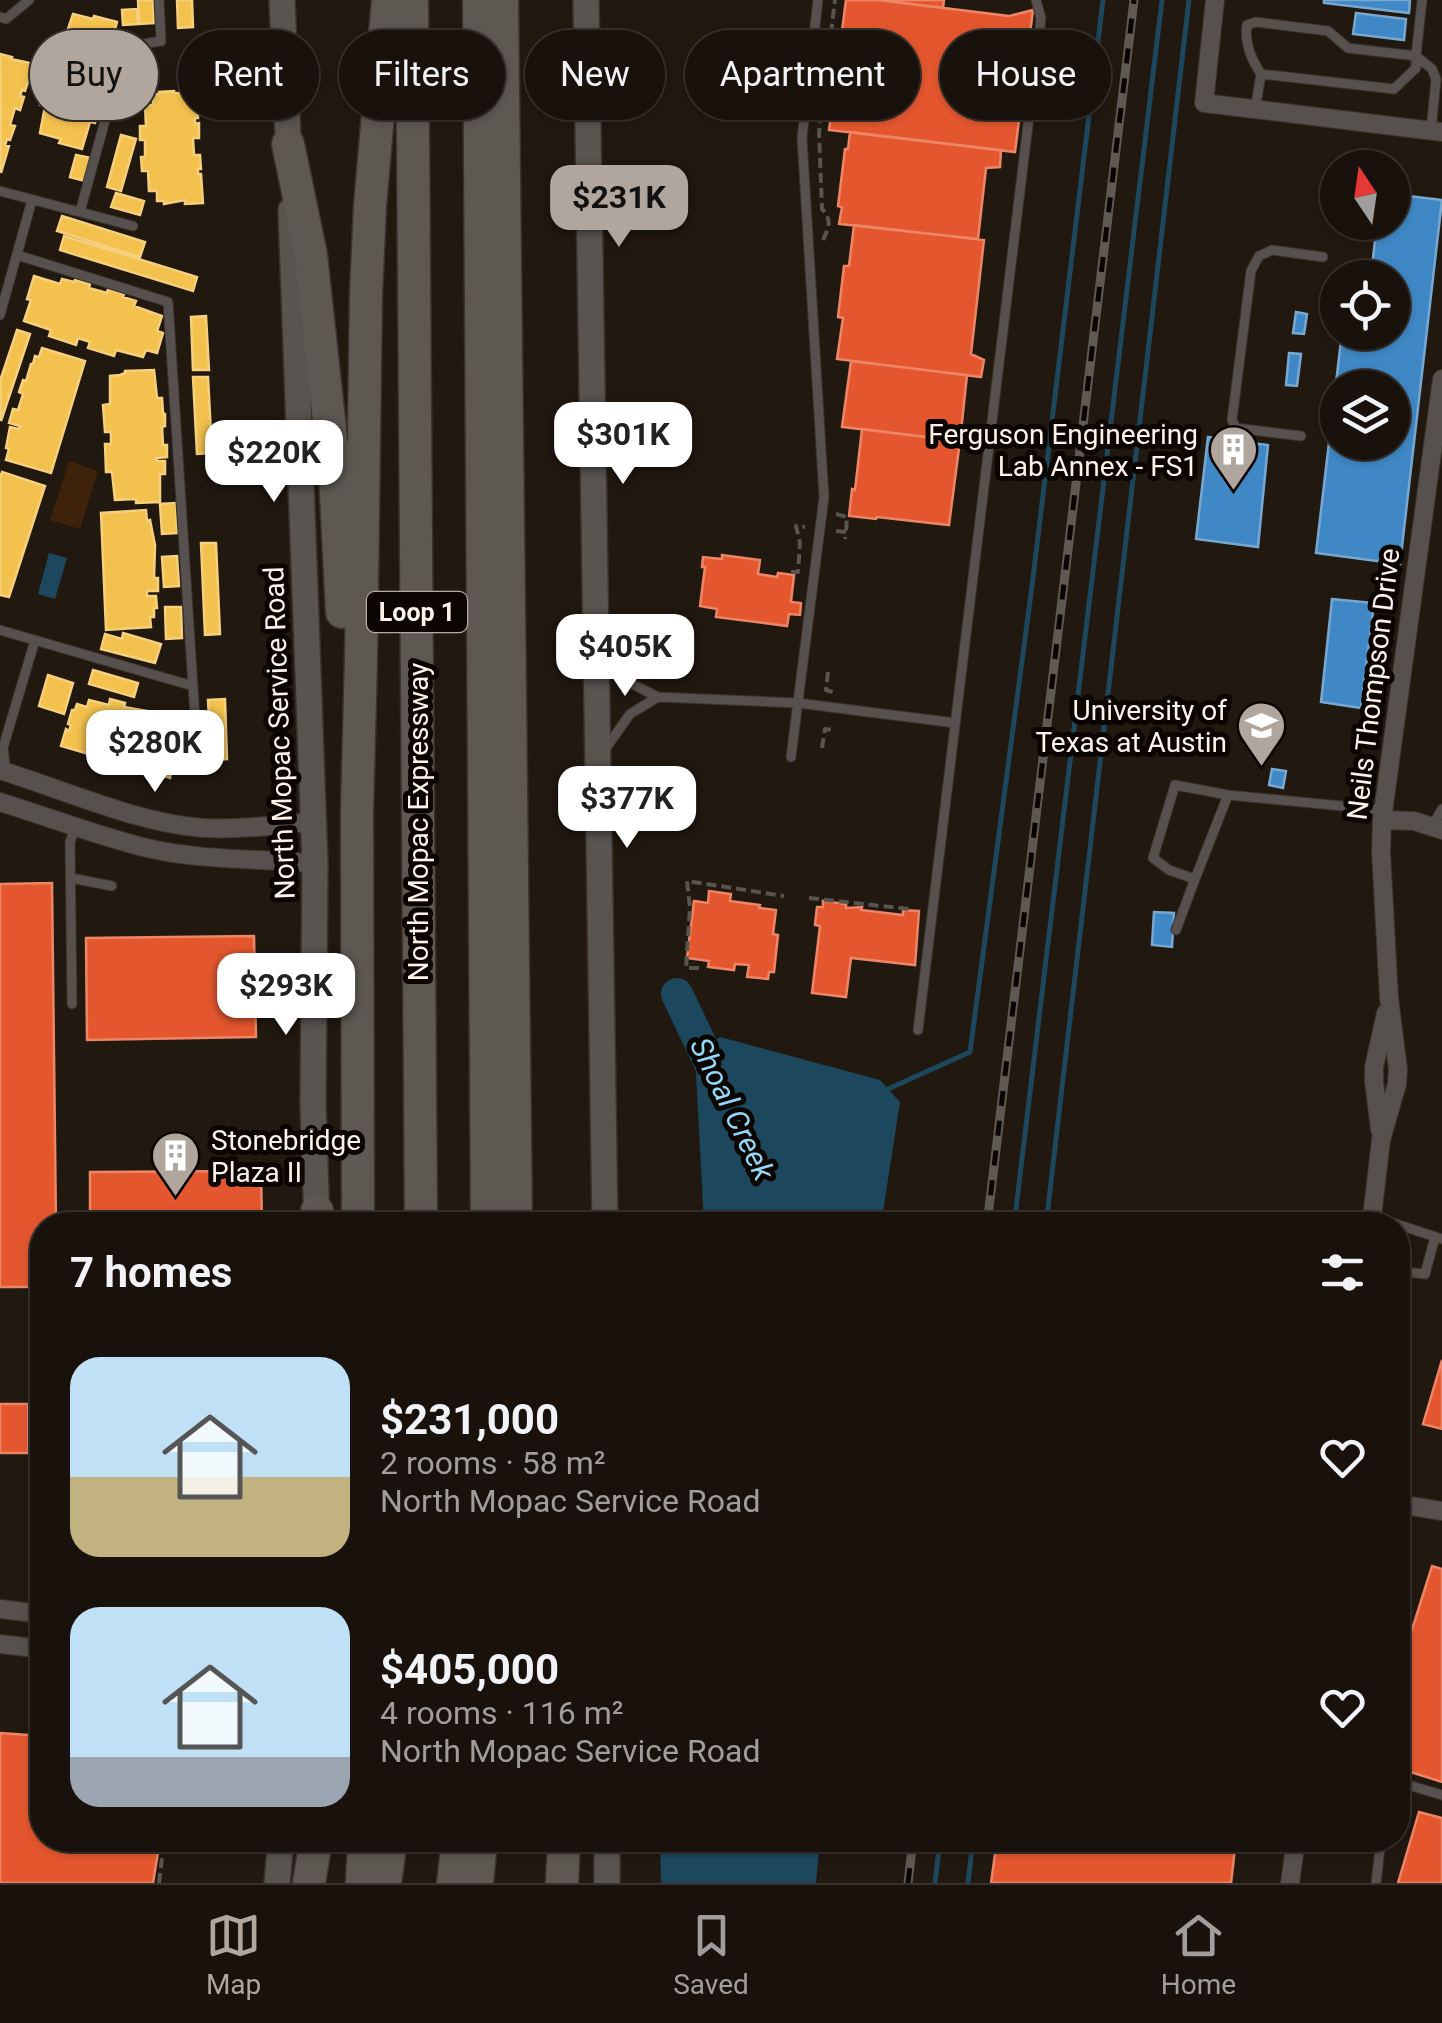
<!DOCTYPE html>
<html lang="en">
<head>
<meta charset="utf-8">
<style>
  body { margin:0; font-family:Roboto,sans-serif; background:#26201a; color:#f1f3f6; height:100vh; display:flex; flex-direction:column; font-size:38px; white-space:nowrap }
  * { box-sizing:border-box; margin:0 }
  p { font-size:32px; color:#9f9e9d }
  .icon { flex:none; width:55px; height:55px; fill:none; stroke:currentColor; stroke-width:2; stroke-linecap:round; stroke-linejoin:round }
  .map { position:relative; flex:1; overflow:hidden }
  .drawer { position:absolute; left:30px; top:1212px; width:1380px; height:640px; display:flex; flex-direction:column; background:#19120c; border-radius:40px; box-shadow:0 2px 8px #0004,0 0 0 2px #37322d }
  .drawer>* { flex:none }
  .banner { position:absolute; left:30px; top:30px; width:1382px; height:90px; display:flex; gap:20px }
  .needle { width:65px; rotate:347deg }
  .buttons { position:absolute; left:1320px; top:150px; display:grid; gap:20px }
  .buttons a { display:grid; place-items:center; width:90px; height:90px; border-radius:50%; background:#19120c; box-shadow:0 2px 8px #0004,0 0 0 2px #37322d; font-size:50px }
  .price { position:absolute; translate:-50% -85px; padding:0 22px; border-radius:20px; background:#fff; color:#222; font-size:32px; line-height:65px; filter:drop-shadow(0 2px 5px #0008) }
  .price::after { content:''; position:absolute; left:50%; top:60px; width:30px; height:22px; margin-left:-15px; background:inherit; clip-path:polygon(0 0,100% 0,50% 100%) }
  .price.on { background:#b1a69d; color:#111 }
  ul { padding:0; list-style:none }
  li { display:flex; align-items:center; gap:30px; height:250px; padding:0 40px }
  li span { display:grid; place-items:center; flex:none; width:280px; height:200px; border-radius:30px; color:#555 }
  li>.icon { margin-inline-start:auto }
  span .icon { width:120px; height:120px; fill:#fffc; stroke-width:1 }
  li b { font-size:42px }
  h2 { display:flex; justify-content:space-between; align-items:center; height:120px; padding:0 40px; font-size:42px }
  .pill { padding:0 35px; border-radius:45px; background:#19120c; box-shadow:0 2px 8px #0004,0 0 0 2px #37322d; font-size:35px; line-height:90px }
  .pill.on { background:#b1a69d; color:#111 }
  .tab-bar { display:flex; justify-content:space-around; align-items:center; height:140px; border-top:2px solid #37322d; background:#19120c; font-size:28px; color:#9f9e9d }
  .tab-bar a { display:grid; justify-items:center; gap:5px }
  .tab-bar .on { color:#b1a69d }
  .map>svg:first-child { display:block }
  .green { fill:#3e2209 }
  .water { fill:#1c475c }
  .homes { fill:#f2c14e; stroke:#f6d07c; stroke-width:2.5 }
  .shops { fill:#e4572e; stroke:#ec8666; stroke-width:2.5 }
  .schools { fill:#3f88c5; stroke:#78a8d0; stroke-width:2.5; fill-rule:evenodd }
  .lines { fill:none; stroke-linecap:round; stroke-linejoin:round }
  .stream { stroke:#1c475c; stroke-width:5 }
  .river { stroke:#1c475c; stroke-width:32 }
  .service-casing { stroke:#3a322c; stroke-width:11 }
  .minor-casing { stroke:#3a322c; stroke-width:20 }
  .secondary-casing { stroke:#3a322c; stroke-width:28 }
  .motorway-casing { stroke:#3a322c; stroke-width:35 }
  .path { stroke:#58544e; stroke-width:4; stroke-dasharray:10 5; stroke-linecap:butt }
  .service { stroke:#56514e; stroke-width:9 }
  .minor { stroke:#56514e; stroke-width:18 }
  .secondary { stroke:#585450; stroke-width:25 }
  .motorway { stroke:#5d5852; stroke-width:32 }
  .rail-casing { stroke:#5f5955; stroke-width:9 }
  .rail { stroke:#0b0502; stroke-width:5; stroke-dasharray:15; stroke-linecap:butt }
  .labels { text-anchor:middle; stroke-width:10; stroke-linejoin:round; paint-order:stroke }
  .shield { fill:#0b0502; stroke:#b5aba4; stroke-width:2.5 }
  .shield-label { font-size:25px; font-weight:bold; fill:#fef2e9 }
  .poi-label { font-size:28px; fill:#fef2e9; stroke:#0b0502; text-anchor:end }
  .street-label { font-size:28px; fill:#fef2e9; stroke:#0b0502 }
  .water-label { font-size:30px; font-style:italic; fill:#94d6f9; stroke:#0b0502 }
</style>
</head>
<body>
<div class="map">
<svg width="1442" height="1883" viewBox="0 0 1442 1883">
  <rect width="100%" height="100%" fill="#211810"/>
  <path class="green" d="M69,461L98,471L80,529L50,520Z"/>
  <path class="water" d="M49,553L67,558L55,599L38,594Z
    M720,1037L880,1080L900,1102L881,1225H704L695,1054Z
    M660,1840H820L816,1883H661Z"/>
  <path class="homes" d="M138,0H153L154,23L139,24Z
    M177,0H192L193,27L178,28Z
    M137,9L138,24L123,25L122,10Z
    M73,14L93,19L94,16L117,22L110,49L115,50L112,62L110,61L109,65L114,66L110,78L106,77L101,95L106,96L102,109L92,106L91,110L98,112L95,123L90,122L82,149L59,143L61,139L40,133L45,106L40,105L58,39L64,41Z
    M0,54L12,57L11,59L34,64L25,91L22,90L20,96L24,97L20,110L15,108L10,125L15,126L10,140L7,139L5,145L9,146L1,173Z
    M137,77L151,80L146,102L132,99Z
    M197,89L198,118H195V124L199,123V138H193L194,155H200L201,169H198V174H201L203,203L185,204V200L164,204V201H157V191H149L148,171H142L141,157H145V140H140V126H146L145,105H153V94H159V92L174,91V93H181L180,90Z
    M121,135L136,139L121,191L107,187Z
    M76,155L91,158L85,181L70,177Z
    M116,193L144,201L140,215L111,207Z
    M62,216L145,242L140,257L57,231Z
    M64,236L197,277L193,291L60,250Z
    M34,276L60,284L62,279L74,282L75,280L90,284L89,288L107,293L108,289L124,294L123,297L136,301L134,306L162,316L157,331L163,333L157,353L146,350L143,357L116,350L114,356L88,348L90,342L78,338L76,345L49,336L51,330L24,321L31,300L27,299Z
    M206,316L209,370H193L191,317Z
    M17,330L30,334L1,421L0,381Z
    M42,348L85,361L51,473L6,460L9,449L6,448L10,427L19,429L20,426L9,423L13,409L18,410L23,394L19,392L23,380L26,381L31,364H33L35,356L39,357Z
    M154,370L157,398H162L163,413L165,414V426L162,427L163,445H167V457L156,458L157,461H165V474H160V502L136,503V499L115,500L112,472H106L105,444H111V432H105L103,405L110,404V376L120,375L125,373V371Z
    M193,377H208L212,453L197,454Z
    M2,472L45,486L9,597L0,595V478Z
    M176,503L177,533L162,534L160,504Z
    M146,510L147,521L150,520L155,545L154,578H158V591H147V596H156L157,608H154V617H150L151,627L106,630L101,513Z
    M201,543H216L220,634L205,635Z
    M177,556L179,586L164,587L162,557Z
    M165,607H181L182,638L166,639Z
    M123,633L161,644L155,663L101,649L105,634L122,639Z
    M93,670L138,683L134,697L89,684Z
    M48,675L73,683L64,714L39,706Z
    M110,699L125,703L124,707L153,712L152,718L172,723L169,732L180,735L178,741H180L176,756H174L170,778L143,770L144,767L138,765L137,769L123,765L125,759L109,755L107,760L94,756L95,752L89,751V754L61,746L66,729L69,731L71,725L68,724L72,710H75L77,704L87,707L89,700L109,705Z
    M225,699L227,759L211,760L208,700Z"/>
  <path class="shops" d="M846,0H879L1009,16L1033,10L1015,152L829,130Z
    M879,0H944L943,8Z
    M850,132L1001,150L1000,167L986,168L978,239L839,224L842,207L838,206L845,149H848Z
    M854,225L984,240L971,354L984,360L981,377L837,359L843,318L838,317L844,266H849Z
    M851,361L967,375L960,441L842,427Z
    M862,429L960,441L949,525L877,517L876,519L849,516L852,489L855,490Z
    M722,555L760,560L758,574L777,577L778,573L794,575L791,602L801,603L800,615L789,614L787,626L716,617L717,609L700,606L705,567H702L703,557L722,559Z
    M52,883L56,1225H42V1287H0V884Z
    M709,891L731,894L730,901L760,905L759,908L776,910L773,934L778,935L774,972H769L768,979L747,977L749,965L735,964L734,970L708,967L709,961L687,958L694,901L708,903Z
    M823,901L846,904V908L862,907L861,910L903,915V910L919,911L915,965L851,958L846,997L812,993L820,926L815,925L817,907H823Z
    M254,936L256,1037L87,1040L86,938Z
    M261,1171L262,1225H90V1172Z
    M1071,1217L1131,1225H1070Z
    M1442,1360V1429L1423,1424Z
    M0,1404H28V1453H0Z
    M1432,1566L1442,1569V1782L1398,1768V1674Z
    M0,1733L42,1736V1840H160L153,1883H0Z
    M1419,1812L1442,1818V1883H1398Z
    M997,1840H1236L1231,1883H991Z"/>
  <path class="schools" d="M1324,0H1410L1409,13L1324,3Z
    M1356,13L1406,19L1404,40L1353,34Z
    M1392,194L1442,200L1400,564L1316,553L1342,332H1392V278H1348L1349,274L1371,276L1377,222H1392ZM1338,388H1392V442H1338Z
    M1296,312L1307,314L1304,334L1293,333Z
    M1289,353L1301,354L1297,386L1286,385Z
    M1208,437L1268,445L1258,547L1196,539Z
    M1332,599L1374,603L1361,708L1321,702Z
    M1272,769L1286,771L1283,788L1269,785Z
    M1154,912L1174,913L1172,947L1152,945Z"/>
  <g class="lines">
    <path class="stream" d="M883,1094L888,1089L970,1052L1032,586L1103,0
      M1014,1225L1162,0
      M1046,1225L1189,0
      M935,1883L940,1840
      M968,1883L973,1840"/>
    <path class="river" d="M677,994L722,1089"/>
    <defs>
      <path id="service" d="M1422,0L1416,56L1432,69L1436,79L1431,131
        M0,17L6,19L29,0
        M1255,110L1261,74C1251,59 1244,43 1247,25L1256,22L1328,31L1348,48L1416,56V68L1394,89L1261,74
        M0,191L133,226
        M80,212L125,47L161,41L159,0
        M17,255L168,302L197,748
        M0,315L32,200
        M1301,436L1236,428L1232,420L1251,271L1259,256L1272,250L1323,257
        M0,630L193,686
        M604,650L624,680L658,697L798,703L955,723
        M606,748L630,714L658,697
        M791,757L824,497L802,138L818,0
        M6,772L3,748L35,640
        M1432,827L1442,809
        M71,878L112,886
        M1195,879L1228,795
        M1176,930L1195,879L1169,870L1153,858L1175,785L1228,795L1383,810
        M72,1004L70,842L76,826
        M918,1030L1041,18L1036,0
        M1372,1216L1442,1239
        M1398,1271L1425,1274L1435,1237
        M1398,1782L1442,1795
        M1376,1883L1381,1840"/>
      <path id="minor" d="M1215,0L1204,103L1442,132
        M0,770C64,790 137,823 203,828C239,830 277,825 312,822
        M0,802C49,817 97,836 147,848C202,861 259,858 315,864
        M1382,820L1414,821L1442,830
        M1380,1130L1374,1082V1067L1386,1013
        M1371,1225L1381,1140L1397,1084L1398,1069L1389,998L1381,852L1382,820L1442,379
        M1398,1504L1442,1511
        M0,1609L42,1614
        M0,1644L42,1649
        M1290,1883L1296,1840"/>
      <path id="secondary" d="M282,0L289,160
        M586,0L605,1225
        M291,210L315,864L313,1104L317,1225
        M607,1840V1883
        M277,1883L281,1840"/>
      <path id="motorway" d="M412,0L421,1225
        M479,0L487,1225
        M502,0L516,1225
        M288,144L311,255L335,475L342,612
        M317,1211L321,1225
        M358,1225L357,811L361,658L366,293L370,206L388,0
        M309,1883L316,1840
        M362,1883L364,1840
        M385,1883L391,1840
        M453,1883L458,1840
        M477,1883L481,1840
        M562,1883L564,1840"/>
    </defs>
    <use href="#service" class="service-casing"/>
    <use href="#minor" class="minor-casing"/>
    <use href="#secondary" class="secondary-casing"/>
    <use href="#motorway" class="motorway-casing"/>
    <path class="path" d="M823,240C828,229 833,220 822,209L819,133L835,0
      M836,514L847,517L846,532
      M836,531L846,532L845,539
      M791,572H798L800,543L796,526L805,527
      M828,672L826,690L836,693
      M822,748L825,729L832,730V726
      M809,898L909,909
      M699,968H686L690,907L687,881L784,896
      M159,1883L164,1840"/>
    <use href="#service" class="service"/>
    <use href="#minor" class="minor"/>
    <use href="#secondary" class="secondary"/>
    <use href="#motorway" class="motorway"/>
    <defs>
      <path id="rail" d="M987,1225L1134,0
        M908,1883L913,1840"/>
    </defs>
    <use href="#rail" class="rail-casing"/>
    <use href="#rail" class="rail"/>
  </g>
  <defs>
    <symbol id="building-pin" viewBox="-11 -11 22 30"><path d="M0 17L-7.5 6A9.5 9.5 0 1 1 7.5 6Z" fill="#b1a69d" stroke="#0b0502"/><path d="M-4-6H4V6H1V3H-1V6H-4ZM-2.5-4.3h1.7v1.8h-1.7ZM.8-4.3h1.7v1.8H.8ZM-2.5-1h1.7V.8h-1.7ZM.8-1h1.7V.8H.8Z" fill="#fff"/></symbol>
    <symbol id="university-pin" viewBox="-11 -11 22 30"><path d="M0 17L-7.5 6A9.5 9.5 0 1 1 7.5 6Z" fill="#b1a69d" stroke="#0b0502"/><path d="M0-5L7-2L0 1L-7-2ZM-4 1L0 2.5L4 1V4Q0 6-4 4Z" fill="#fff"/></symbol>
  </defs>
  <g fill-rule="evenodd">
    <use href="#building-pin" x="1206" y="422" width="55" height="75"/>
    <use href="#university-pin" x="1234" y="698" width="55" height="75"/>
    <use href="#building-pin" x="148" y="1128" width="55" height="75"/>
  </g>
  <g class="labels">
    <rect class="shield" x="367" y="592" width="100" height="40" rx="8"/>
    <g class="shield-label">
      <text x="417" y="621">Loop 1</text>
    </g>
    <g class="poi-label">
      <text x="1198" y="444">Ferguson Engineering<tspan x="1198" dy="32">Lab Annex - FS1</tspan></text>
      <text x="1227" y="720">University of<tspan x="1227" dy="32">Texas at Austin</tspan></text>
      <text x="211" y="1150" text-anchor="start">Stonebridge<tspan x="211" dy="32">Plaza II</tspan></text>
    </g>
    <g class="street-label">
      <text transform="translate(1373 684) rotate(-83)" y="10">Neils Thompson Drive</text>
      <text transform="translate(279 733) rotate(-92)" y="10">North Mopac Service Road</text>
      <text transform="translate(418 822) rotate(-90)" y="10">North Mopac Expressway</text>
    </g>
    <g class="water-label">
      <text transform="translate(732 1109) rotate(64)" y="10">Shoal Creek</text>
    </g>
  </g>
</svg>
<div class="buttons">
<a><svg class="needle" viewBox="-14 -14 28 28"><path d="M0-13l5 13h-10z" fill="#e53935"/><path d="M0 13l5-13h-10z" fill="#9f9e9d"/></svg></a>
<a><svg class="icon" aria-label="locate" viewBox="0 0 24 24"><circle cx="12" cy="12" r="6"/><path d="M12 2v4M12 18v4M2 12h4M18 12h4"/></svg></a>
<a><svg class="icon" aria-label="layers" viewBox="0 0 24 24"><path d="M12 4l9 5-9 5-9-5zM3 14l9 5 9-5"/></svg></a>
</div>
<b class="price on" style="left:619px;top:250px">$231K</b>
<b class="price" style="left:623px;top:487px">$301K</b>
<b class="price" style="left:274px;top:505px">$220K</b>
<b class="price" style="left:625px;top:699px">$405K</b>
<b class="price" style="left:155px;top:795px">$280K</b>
<b class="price" style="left:627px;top:851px">$377K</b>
<b class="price" style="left:286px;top:1038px">$293K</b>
<div class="banner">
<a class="pill on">Buy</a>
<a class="pill">Rent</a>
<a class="pill">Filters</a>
<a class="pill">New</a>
<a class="pill">Apartment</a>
<a class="pill">House</a>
</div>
<section class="drawer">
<h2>7 homes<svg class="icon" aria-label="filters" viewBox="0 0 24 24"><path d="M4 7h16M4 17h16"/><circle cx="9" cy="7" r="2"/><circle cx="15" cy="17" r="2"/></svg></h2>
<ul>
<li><span style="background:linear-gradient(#bfe0f5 60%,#c2b280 0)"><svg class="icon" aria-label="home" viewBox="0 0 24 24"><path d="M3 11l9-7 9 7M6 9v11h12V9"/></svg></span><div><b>$231,000</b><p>2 rooms · 58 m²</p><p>North Mopac Service Road</p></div><svg class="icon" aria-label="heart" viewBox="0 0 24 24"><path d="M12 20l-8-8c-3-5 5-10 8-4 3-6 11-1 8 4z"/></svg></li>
<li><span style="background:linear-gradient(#bfe0f5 75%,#9aa5b1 0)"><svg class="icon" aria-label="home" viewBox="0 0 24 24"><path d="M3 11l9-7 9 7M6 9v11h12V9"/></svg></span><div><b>$405,000</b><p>4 rooms · 116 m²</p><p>North Mopac Service Road</p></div><svg class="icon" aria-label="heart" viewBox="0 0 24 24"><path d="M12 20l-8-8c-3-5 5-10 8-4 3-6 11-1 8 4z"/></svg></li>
</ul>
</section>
</div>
<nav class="tab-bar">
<a class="on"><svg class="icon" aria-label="map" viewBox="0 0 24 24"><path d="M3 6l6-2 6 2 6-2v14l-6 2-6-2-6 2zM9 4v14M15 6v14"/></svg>Map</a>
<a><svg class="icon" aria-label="saved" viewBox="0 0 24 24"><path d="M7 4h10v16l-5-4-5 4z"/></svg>Saved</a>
<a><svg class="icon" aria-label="home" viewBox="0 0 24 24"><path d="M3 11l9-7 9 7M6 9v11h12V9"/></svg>Home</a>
</nav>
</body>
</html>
